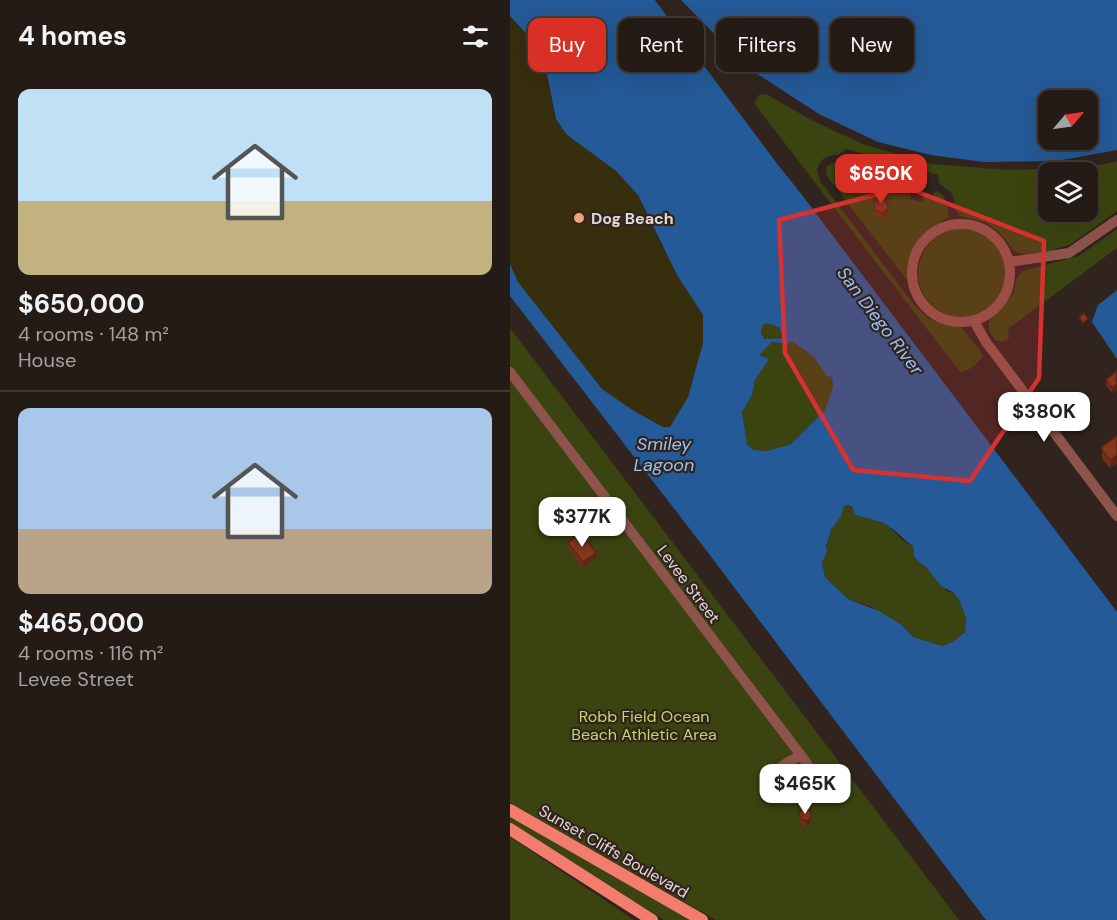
<!DOCTYPE html>
<html lang="en">
<head>
<meta charset="utf-8">
<style>
  body { margin:0; font-family:"DM Sans",sans-serif; background:#312823; color:#f1f3f6; height:100vh; display:flex; flex-direction:column; font-size:22px; white-space:nowrap }
  * { box-sizing:border-box; margin:0 }
  p { font-size:20px; color:#a3a1a1 }
  .icon { flex:none; width:33px; height:33px; fill:none; stroke:currentColor; stroke-width:2; stroke-linecap:round; stroke-linejoin:round }
  .map { position:relative; flex:1; overflow:hidden }
  .details { display:flex; flex-direction:column; background:#251b16; width:510px }
  .details>* { flex:none }
  .banner { position:absolute; left:18px; top:18px; width:498px; height:54px; display:flex; gap:12px }
  .needle { width:39px; rotate:61deg }
  .controls { position:absolute; left:528px; top:90px; display:grid; gap:12px }
  .controls a { display:grid; place-items:center; width:60px; height:60px; border-radius:12px; background:#251b16; box-shadow:0 6px 24px #0002,0 0 0 2px #423935; font-size:30px }
  .price { position:absolute; translate:-50% -51px; padding:0 14px; border-radius:12px; background:#fff; color:#222; font-size:20px; line-height:39px; filter:drop-shadow(0 2px 3px #0008) }
  .price::after { content:''; position:absolute; left:50%; top:36px; width:18px; height:14px; margin-left:-9px; background:inherit; clip-path:polygon(0 0,100% 0,50% 100%) }
  .price.on { background:#d93025; color:#fff }
  ul { padding:0; list-style:none }
  li { display:grid; align-content:center; gap:12px; height:318px; padding:0 18px }
  li+li { border-top:2px solid #423935 }
  li span { display:grid; place-items:center; height:186px; border-radius:12px; color:#555 }
  li>.icon { margin-inline-start:auto }
  span .icon { width:108px; height:108px; fill:#fffc; stroke-width:1 }
  li b { font-size:26px }
  h2 { display:flex; justify-content:space-between; align-items:center; height:72px; padding:0 18px; font-size:26px }
  .pill { padding:0 21px; border-radius:12px; background:#251b16; box-shadow:0 6px 24px #0002,0 0 0 2px #423935; font-size:21px; line-height:54px }
  .pill.on { background:#d93025; color:#fff }
  main { display:flex; flex:1; min-height:0 }
  .map>svg:first-child { display:block }
  .green { fill:#3b4410; fill-rule:evenodd }
  .sand { fill:#372e0e }
  .water { fill:#245a97; fill-rule:evenodd }
  .pier { fill:#31241e }
  .lines { fill:none; stroke-linecap:round; stroke-linejoin:round }
  .minor { stroke:#8e544c; stroke-width:10 }
  .major { stroke:#f37d6d; stroke-width:12 }
  .wall { fill:#722f1a }
  .shaded-wall { fill:#5d2615 }
  .building { fill:#85371e; stroke:#5d2615; stroke-width:1.5 }
  .marked { fill:#d73131; fill-opacity:0.2; stroke:#d73131; stroke-width:4.5; stroke-linejoin:round }
  .poi-dot { fill:#f1a17c; stroke:#31241e; stroke-width:2 }
  .labels { text-anchor:middle; stroke-width:4.5; stroke-linejoin:round; paint-order:stroke }
  .poi-label { font-size:16px; font-weight:bold; fill:#e1d8d4; stroke:#31241e; text-anchor:start }
  .street-label { font-size:16px; fill:#e1d8d4; stroke:#31241e }
  .park-label { font-size:16px; fill:#c2d864; stroke:#31241e }
  .water-label { font-size:18px; font-style:italic; fill:#98c2f6; stroke:#31241e }
</style>
</head>
<body>
<main>
<section class="details">
<h2>4 homes<svg class="icon" aria-label="filters" viewBox="0 0 24 24"><path d="M4 7h16M4 17h16"/><circle cx="9" cy="7" r="2"/><circle cx="15" cy="17" r="2"/></svg></h2>
<ul>
<li><span style="background:linear-gradient(#bfe0f5 60%,#c2b280 0)"><svg class="icon" aria-label="home" viewBox="0 0 24 24"><path d="M3 11l9-7 9 7M6 9v11h12V9"/></svg></span><div><b>$650,000</b><p>4 rooms · 148 m²</p><p>House</p></div></li>
<li><span style="background:linear-gradient(#a9c7e8 65%,#b9a48a 0)"><svg class="icon" aria-label="home" viewBox="0 0 24 24"><path d="M3 11l9-7 9 7M6 9v11h12V9"/></svg></span><div><b>$465,000</b><p>4 rooms · 116 m²</p><p>Levee Street</p></div></li>
</ul>
</section>
<div class="map">
<svg width="607" height="920" viewBox="0 0 607 920">
  <rect width="100%" height="100%" fill="#31241e"/>
  <path class="green" d="M256,94L301,120L355,145L422,164L498,170L582,167L607,161V211L561,244L539,251L513,254L504,251L491,234L475,222L450,216L446,211L442,193L429,183L428,175L336,149L328,155C317,154 309,159 307,171L310,181L405,306L419,319L452,328L471,352L473,356C469,363 458,372 450,372L244,103L249,95ZM538,172H578V212H538Z
    M326,162L330,166L329,173L401,194L400,199L412,202L414,195L421,197L426,191C438,196 437,207 439,217C408,234 401,247 397,280L318,178L316,173L317,166Z
    M408 273a44 44 0 1 1 88 0a44 44 0 1 1-88 0Z
    M607,229V248L498,329L499,338L492,342L485,340L479,331V321L503,294L507,278L513,271L569,256Z
    M256,323L269,327L273,338L256,339L251,333L252,326Z
    M0,328L449,920H206L0,803Z
    M282,341L304,357L322,377L323,388L321,396L315,410L281,444L257,451L243,450L237,444L232,412L242,395L245,380L258,359L248,355L262,342L277,344Z
    M338,505L351,517L366,520L380,527L390,538L403,547L404,556L409,562L416,567L438,592L444,593L449,600L456,618L455,632L443,642L432,646L403,637L392,625L360,606L338,599L315,577L312,562C317,551 317,540 322,528C326,518 331,519 333,506Z
    M0,814L185,920H154L0,823Z
    M0,837L124,920H0Z"/>
  <path class="sand" d="M0,16L23,41L31,53L35,64L46,119L56,134L106,171L128,195L149,242L193,315V343L178,398L160,427H153L124,411L92,389L8,282L0,264Z"/>
  <path class="water" d="M0,0H145L268,165L289,191L607,612V920H476L196,550L0,296V264L8,282L92,389L124,411L153,427H160L178,397L193,343V315L167,275L128,195L106,171L56,134L46,119L35,64L31,53L23,41L0,16ZM256,323L269,327L273,338L255,339L251,333L252,326ZM282,341L304,357L317,376L322,377L323,388L315,410L281,444L257,451L243,450L237,444L232,412L242,395L245,380L259,359L249,355L262,342L277,344ZM338,505L342,507L345,515C357,519 370,519 381,528C389,533 395,541 403,546L404,556L409,562L416,567L431,586L444,593L449,600L456,618L455,632L443,642L432,646L403,637L392,625L369,611L338,599L315,577L312,562L317,552L316,546L321,530L331,516L334,506Z
    M171,0H607V150L547,161L474,162L421,155L368,142L309,114L238,68ZM578,100V140H538V100Z
    M607,290V359L582,322L588,305Z"/>
  <path class="pier" d="M145,0H149L198,65L195,67Z"/>
  <g class="lines">
    <path class="minor" d="M402 273a49 49 0 1 1 98 0a49 49 0 1 1-98 0Z
      M499,262L559,253L607,220
      M464,321L476,342L607,516
      M0,372L296,762C303,773 304,789 294,798L275,799L261,792L259,781C267,768 277,761 291,756"/>
    <path class="major" d="M0,810L192,920
      M0,829L142,920"/>
  </g>
  <path class="wall" d="M364,203L378,213L373,218L365,216Z
    M607,371V390L602,393L596,385V380Z
    M540,399L552,409L546,413L540,405Z
    M555,406L570,413L562,420L555,411Z
    M607,436V463L600,468L592,458V447Z
    M58,543L86,558L73,568L58,548Z
    M289,814L301,819L300,824L296,826L291,825L289,819Z"/>
  <path class="shaded-wall" d="M378,208V213L373,218V213Z
    M607,379V390L602,393V388Z
    M552,403V409L546,413V408Z
    M570,408V413L562,420V415Z
    M607,455V463L600,468V460Z
    M86,553V558L73,568V562Z
    M301,813L300,824L296,826V821Z"/>
  <path class="building" d="M369,198L376,200L378,208L373,213L365,210L364,203Z
    M574,313L578,319L573,323L569,317Z
    M607,371L606,380L607,384L602,388L596,380Z
    M546,395L552,403L546,408L540,399Z
    M563,399L570,408L562,415L555,406Z
    M607,436V455L600,460L592,450V447Z
    M71,533L86,553L73,562L58,543Z
    M291,810H299L301,813L300,819L296,821L291,819L289,814Z"/>
  <path class="marked" d="M395,187L534,241L529,378L460,481L343,470L275,353L269,220Z"/>
  <circle class="poi-dot" cx="69" cy="218" r="6"/>
  <g class="labels">
    <g class="poi-label">
      <text x="81" y="224">Dog Beach</text>
    </g>
    <g class="street-label">
      <text transform="translate(179 584) rotate(53)" y="6">Levee Street</text>
      <text transform="translate(104 851) rotate(30)" y="6">Sunset Cliffs Boulevard</text>
    </g>
    <g class="park-label">
      <text x="134" y="722">Robb Field Ocean<tspan x="134" dy="18">Beach Athletic Area</tspan></text>
    </g>
    <g class="water-label">
      <text transform="translate(370 321) rotate(53)" y="6">San Diego River</text>
      <text x="154" y="450">Smiley<tspan x="154" dy="21">Lagoon</tspan></text>
    </g>
  </g>
</svg>
<div class="controls">
<a><svg class="needle" viewBox="-14 -14 28 28"><path d="M0-13l5 13h-10z" fill="#e53935"/><path d="M0 13l5-13h-10z" fill="#a3a1a1"/></svg></a>
<a><svg class="icon" aria-label="layers" viewBox="0 0 24 24"><path d="M12 4l9 5-9 5-9-5zM3 14l9 5 9-5"/></svg></a>
</div>
<b class="price on" style="left:371px;top:205px">$650K</b>
<b class="price" style="left:534px;top:443px">$380K</b>
<b class="price" style="left:72px;top:548px">$377K</b>
<b class="price" style="left:295px;top:815px">$465K</b>
<div class="banner">
<a class="pill on">Buy</a>
<a class="pill">Rent</a>
<a class="pill">Filters</a>
<a class="pill">New</a>
</div>
</div>
</main>
</body>
</html>
